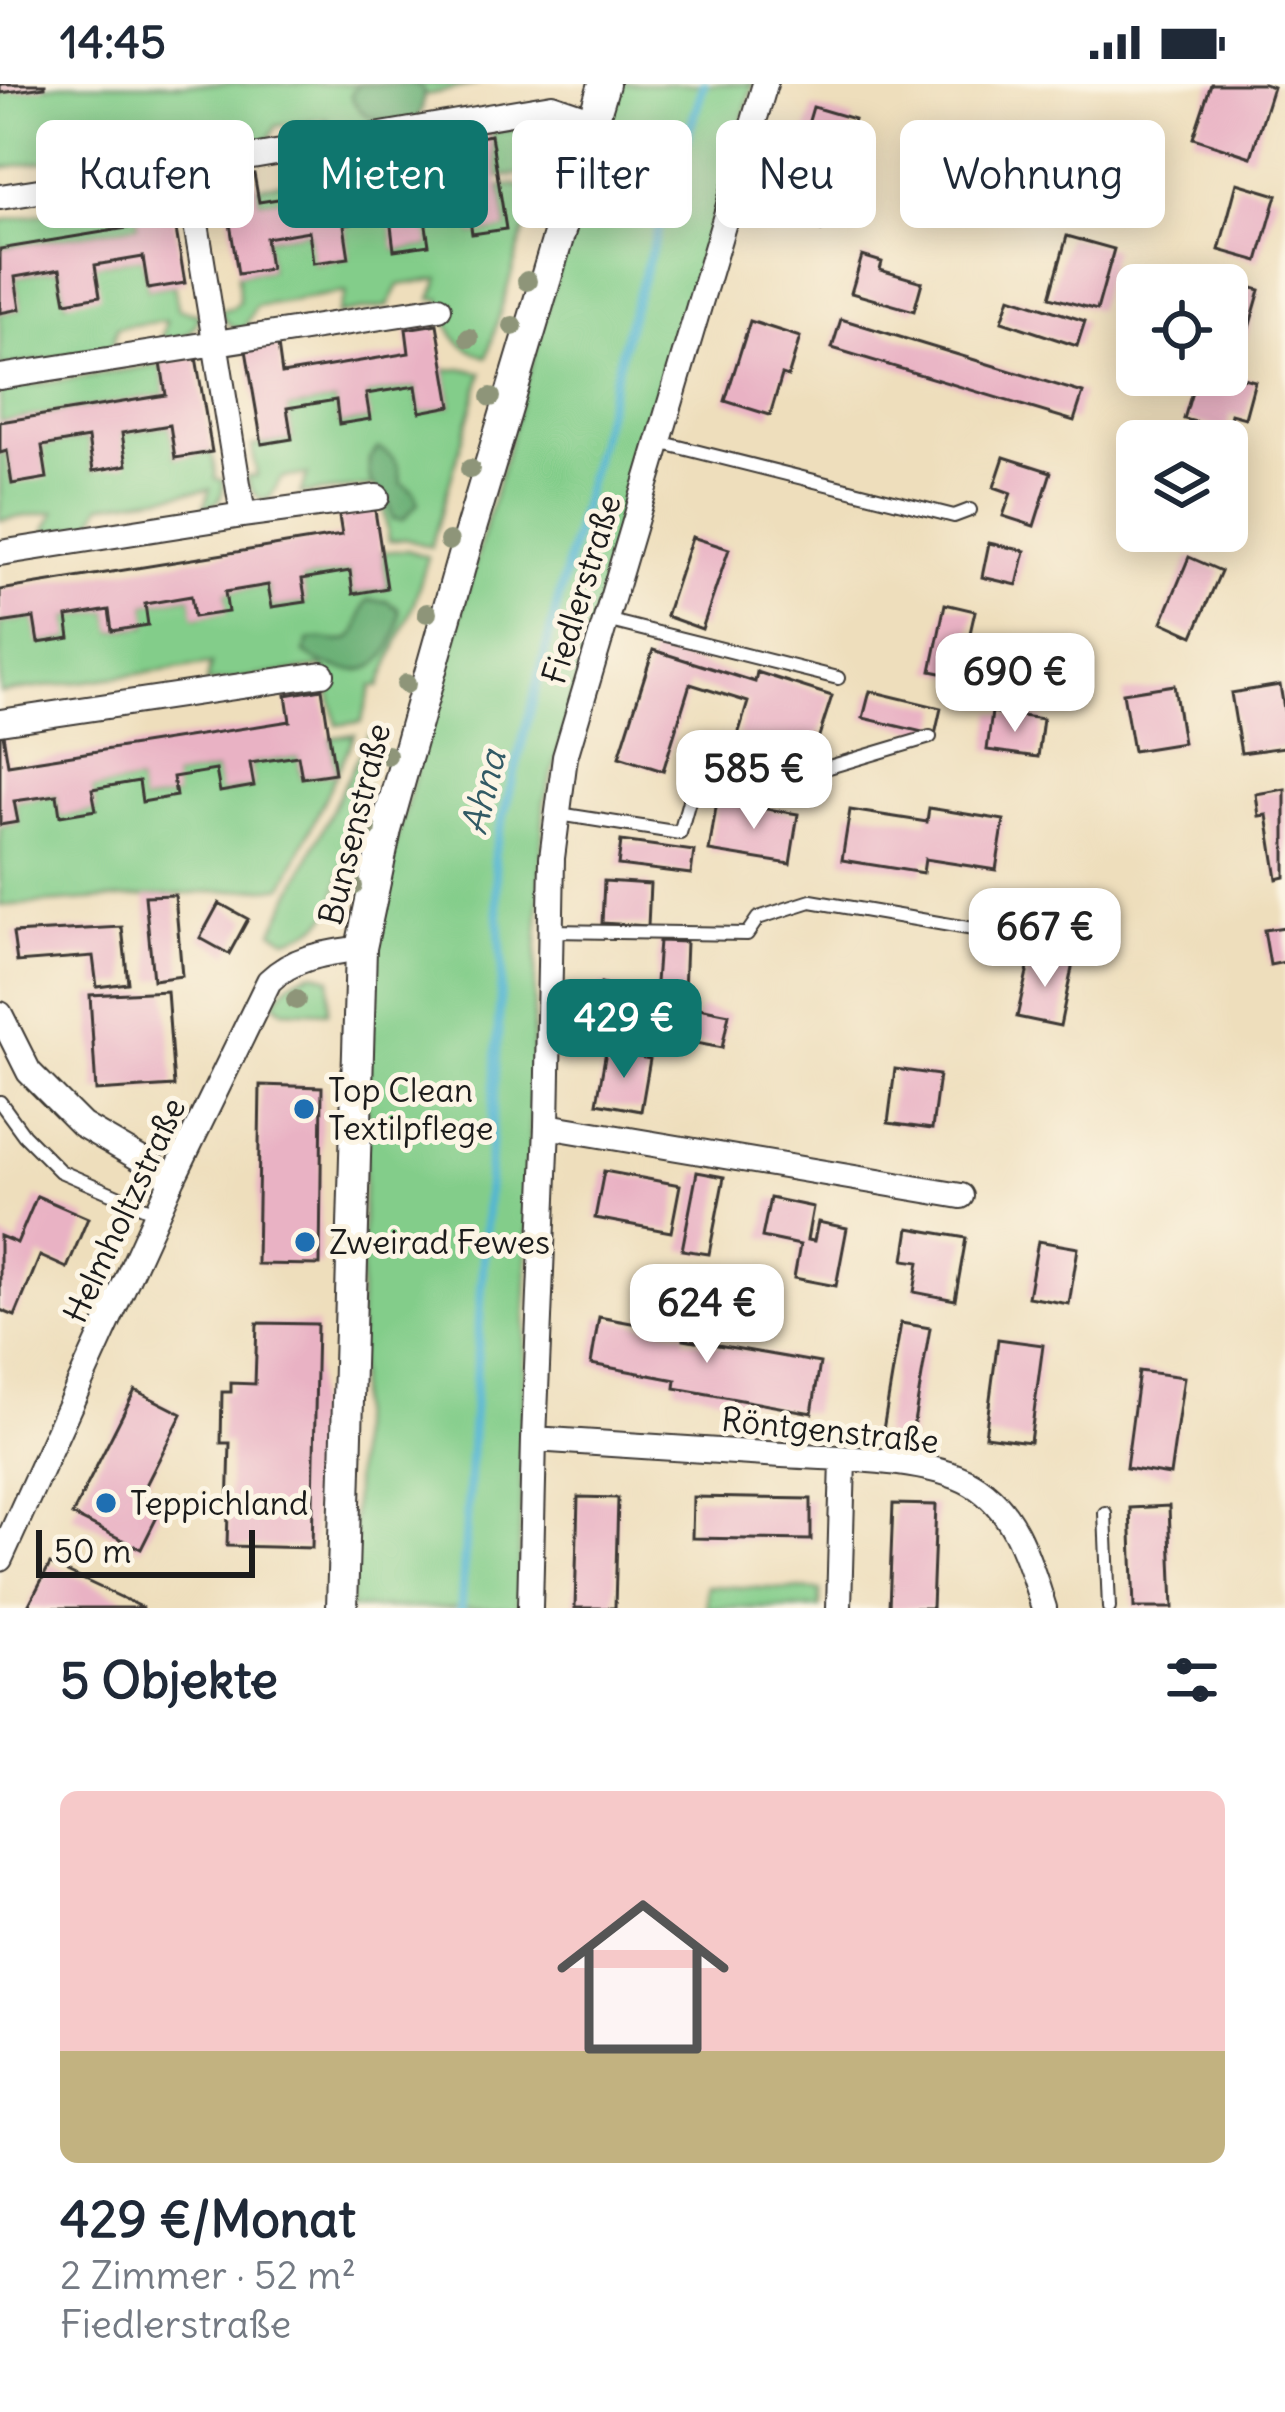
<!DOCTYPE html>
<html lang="de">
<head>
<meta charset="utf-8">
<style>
  body { margin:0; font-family:Delius,sans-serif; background:#f6f6f7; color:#1f2937; height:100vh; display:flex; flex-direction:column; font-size:45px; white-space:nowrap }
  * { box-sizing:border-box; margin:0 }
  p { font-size:39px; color:#747a83 }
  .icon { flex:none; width:66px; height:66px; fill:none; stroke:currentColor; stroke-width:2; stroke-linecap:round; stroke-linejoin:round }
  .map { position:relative; height:1524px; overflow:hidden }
  .drawer { display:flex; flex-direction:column; background:#fff; flex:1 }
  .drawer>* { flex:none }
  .top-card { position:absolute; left:36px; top:36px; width:1215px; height:108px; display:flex; gap:24px }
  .fabs { position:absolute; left:1116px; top:180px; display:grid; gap:24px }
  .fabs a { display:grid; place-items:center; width:132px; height:132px; border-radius:18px; background:#fff; box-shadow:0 6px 30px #0003; font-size:60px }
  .scale { position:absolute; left:36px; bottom:30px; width:219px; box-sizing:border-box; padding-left:12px; border:6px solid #1c1c1c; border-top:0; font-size:33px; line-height:42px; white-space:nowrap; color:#1c1c1c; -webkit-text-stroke:9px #fcf5e5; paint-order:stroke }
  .price { position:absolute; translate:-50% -102px; padding:0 27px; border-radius:24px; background:#fff; color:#222; font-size:39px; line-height:78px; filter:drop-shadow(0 3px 6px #0008) }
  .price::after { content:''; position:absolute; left:50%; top:72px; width:36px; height:27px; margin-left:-18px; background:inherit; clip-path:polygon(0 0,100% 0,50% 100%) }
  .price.selected { background:#0f766e; color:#fff }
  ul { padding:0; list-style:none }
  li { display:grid; align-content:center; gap:24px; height:636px; padding:0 60px }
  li+li { border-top:3px solid #e0e1e3 }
  li span { display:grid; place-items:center; height:372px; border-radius:18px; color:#555 }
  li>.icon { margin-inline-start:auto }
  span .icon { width:216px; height:216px; fill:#fffc; stroke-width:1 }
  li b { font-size:51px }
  h2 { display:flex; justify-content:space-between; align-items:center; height:144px; padding:0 60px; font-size:51px }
  .tag { padding:0 42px; border-radius:18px; background:#fff; box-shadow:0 6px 30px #0003; font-size:42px; line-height:108px }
  .tag.selected { background:#0f766e; color:#fff }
  .status { display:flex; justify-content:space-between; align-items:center; height:84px; padding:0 60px; background:#fff; direction:ltr }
  .status svg { height:33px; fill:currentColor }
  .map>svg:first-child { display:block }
  .green { fill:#83cd8a; stroke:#507453; stroke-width:3 }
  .forest { fill:#6ab076; stroke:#436649; stroke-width:3 }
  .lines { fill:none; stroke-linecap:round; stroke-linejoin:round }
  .stream { stroke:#53b6d2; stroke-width:9 }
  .building { fill:#e9b2c4 }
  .service-casing { stroke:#3c3934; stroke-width:16 }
  .minor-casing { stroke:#3c3934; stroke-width:28 }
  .tertiary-casing { stroke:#3c3934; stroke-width:34 }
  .service { stroke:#fff; stroke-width:12 }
  .minor { stroke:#fff; stroke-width:24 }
  .tertiary { stroke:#fff; stroke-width:30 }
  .tree { fill:#8e9579 }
  .poi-dot { fill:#1f6fb2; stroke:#fcf5e5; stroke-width:4.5 }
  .labels { text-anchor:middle; stroke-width:10; stroke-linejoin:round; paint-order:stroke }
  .street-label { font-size:33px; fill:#1c1c1c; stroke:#fcf5e5 }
  .poi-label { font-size:33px; fill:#1c1c1c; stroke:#fcf5e5; text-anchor:start }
  .water-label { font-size:36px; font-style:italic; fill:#325a65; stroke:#fcf5e5 }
</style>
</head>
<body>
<div class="status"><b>14:45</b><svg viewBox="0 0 49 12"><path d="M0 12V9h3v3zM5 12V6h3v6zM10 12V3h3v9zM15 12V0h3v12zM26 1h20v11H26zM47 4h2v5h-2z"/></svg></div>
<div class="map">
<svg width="1285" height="1524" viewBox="0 0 1285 1524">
  <rect width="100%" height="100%" fill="#fcf5e5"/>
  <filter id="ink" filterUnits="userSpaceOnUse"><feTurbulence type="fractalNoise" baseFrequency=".00833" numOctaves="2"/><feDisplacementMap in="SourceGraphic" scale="24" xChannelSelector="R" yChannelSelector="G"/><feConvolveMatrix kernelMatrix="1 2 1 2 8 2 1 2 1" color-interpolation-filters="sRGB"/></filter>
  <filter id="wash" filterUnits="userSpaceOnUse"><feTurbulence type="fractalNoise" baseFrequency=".004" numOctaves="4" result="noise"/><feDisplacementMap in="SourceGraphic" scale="48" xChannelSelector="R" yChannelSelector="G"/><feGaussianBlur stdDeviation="2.7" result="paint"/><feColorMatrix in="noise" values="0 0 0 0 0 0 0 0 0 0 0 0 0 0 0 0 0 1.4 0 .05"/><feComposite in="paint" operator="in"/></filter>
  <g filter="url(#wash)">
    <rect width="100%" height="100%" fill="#eedebc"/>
    <path class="green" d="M61,0H478L422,12L414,34L320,52L328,35L276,42L264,64L247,67L256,45L0,84V9Z
      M611,0H753L544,718L534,918L518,1524H350L369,957L378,821Z
      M545,41L553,52L540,95L520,90L498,93L491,48Z
      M464,66L467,85L259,118L257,103Z
      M514,101L536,107L487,273C454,263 448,247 441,215H431L439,195L399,201L388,222L337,230L346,208L256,222L244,244C229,244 226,239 220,226L232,224L239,217L238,190L270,185L266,154L309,147L314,179L348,174L344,141L390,134L395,166L428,161L424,129L468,122L473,150L506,144L500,103Z
      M134,115L139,142L0,165V137Z
      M143,173L148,205L174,201L178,225L199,230C195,252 180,254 161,258L166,237L117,243L112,265L0,283V229L20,225L15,193L60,185L66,218L95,181Z
      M161,281L166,311L0,338V306Z
      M466,285L482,289L431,463L405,455L389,457L380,401L300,410L308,390L281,394L270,414L262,416L252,407L246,393L257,392L252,362L292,355L287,324L336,316L340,340L369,335L366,310L416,302L420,327L451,322L445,286Z
      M170,341L175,373L212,368L216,395L223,396C224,414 219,419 203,426L210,405L101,421L92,440L44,449L55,428L0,436V369L7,367L12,399L42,362L88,354L93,386L122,349Z
      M407,466L428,473L414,519L379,603L372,602L361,638L337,641L323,583L206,599L211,580L0,609V539L34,534L39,559L69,554L67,533L109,526L113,547L147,542L145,520L191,512L195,533L227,527L225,508L268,501L273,523L305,518L302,495L350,487L354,510L387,504L382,468Z
      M355,650L283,803L0,822V741L18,738L14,717L57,711L61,732L95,726L92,705L139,697L143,718L175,712L173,693L216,686L221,708L253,702L250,679L298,672L302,694L335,689L330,654Z
      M369,650H375L377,653L332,826C320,843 306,850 286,855L273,847Z
      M314,888L330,894L328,928L283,926L274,919C284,901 294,893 314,888Z
      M707,1502L820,1506V1524H707Z"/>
    <path class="forest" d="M358,0H416L424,7L422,25L416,38C390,39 359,39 351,10Z
      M378,364C395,372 400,380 401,399L414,408L418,419L403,436L393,435L387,412C369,403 368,395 369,375Z
      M368,516L386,517L399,525C401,544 389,577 369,584C350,591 320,580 304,569L309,556C321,553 329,557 341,557C363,556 357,529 368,516Z"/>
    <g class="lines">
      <path class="stream" d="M461,1524L502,884L494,769L629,238L704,0"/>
    </g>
    <g id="blocks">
      <path class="building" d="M0,0H45V3L0,9Z
        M1211,0H1264L1273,3L1251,73L1193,54Z
        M813,23L854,35L821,147L780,135Z
        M491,51L506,145L472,150L468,122L424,129L429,161L394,166L390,134L344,141L349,174L313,179L309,147L266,154L270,185L238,190L223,95L254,90L259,118L467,85L462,56Z
        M1237,99L1277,111L1258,177L1219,166Z
        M169,104L185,199L148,205L143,173L95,181L100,212L66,218L60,185L15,193L20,225L0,229V165L139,142L134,110Z
        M1067,152L1114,165L1097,226L1050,213Z
        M862,172L882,178L880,186L922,198L914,227L851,209Z
        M1216,193L1260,206L1242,268L1227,263V201H1214Z
        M1010,213L1085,237L1077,262L1002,237Z
        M841,235L1083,309L1074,337L832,264Z
        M750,237L800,253L788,293L782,291L770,331L725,317Z
        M437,240L451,322L420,328L416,302L366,310L370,335L339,340L336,316L287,324L292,355L262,360L246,266L278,261L282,290L409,269L406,245Z
        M196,273L212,368L175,374L170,341L122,349L127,381L93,387L88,354L42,362L47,394L12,400L7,367L0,369V338L166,311L161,279Z
        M1227,290L1255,297L1245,334L1231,330L1227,346L1184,335L1197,291Z
        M1131,353L1137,355V390L1123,387Z
        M1004,373L1051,388L1034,442L1003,432L1011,409L994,403Z
        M374,420L387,504L353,510L350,487L302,495L306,518L272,523L268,501L225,508L228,528L194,533L191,512L145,520L148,541L112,547L109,526L67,533L70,554L38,559L34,534L0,539V506L342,451L338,426Z
        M692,453L729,465L702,545L666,532Z
        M989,459L1025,467L1017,501L982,493Z
        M1189,473L1221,487L1193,552L1162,538Z
        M945,520L975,527L960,593L931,587Z
        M653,566L755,598L757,588L832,612L812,674L738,651L748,618L690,600L663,687L619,673Z
        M1174,601L1183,659L1133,667L1123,609Z
        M1280,601L1285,631V663L1241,669L1231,609Z
        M322,605L335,689L302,694L298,672L250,679L254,702L220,708L216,686L173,693L176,712L142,718L139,697L92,705L96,726L60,732L57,711L14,717L18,738L0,741V650H3L8,681L290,637L286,611Z
        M870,607L941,624L935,651L863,634Z
        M992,628L1043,635L1038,673L987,666Z
        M1285,705V793L1277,795L1267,731L1259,732L1256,710Z
        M717,717L798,730L790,780L709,767Z
        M929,724L1004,736L996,786L925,775L923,789L842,776L850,726L927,738Z
        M621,757L694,767L691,790L618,781Z
        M604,797L650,800L648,842L602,839Z
        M175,811L182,892L153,896L145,812Z
        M219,819L248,835L229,870L200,854Z
        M122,843L128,899L97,903L93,872L17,878L13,849Z
        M1285,843V878L1270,881L1264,846Z
        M659,857L686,858L682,959L655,956V934L597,942L596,921L601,900L641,912L655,913Z
        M1031,870L1073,879L1060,942L1017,933Z
        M167,907L174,1002L96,1007L90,911Z
        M699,924L729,930L722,964L691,958Z
        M606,967L650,975L641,1027L597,1019Z
        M895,985L939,991L932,1045L888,1039Z
        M260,1001L322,1003L320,1181L257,1180Z
        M604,1087L680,1101L671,1148L595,1134Z
        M697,1088L724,1093L709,1170L682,1166Z
        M37,1112L88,1134L67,1184L40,1172L15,1232L0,1226V1152L17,1159Z
        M770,1114L813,1123L807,1156L814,1157L818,1138L847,1144L836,1202L794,1194L800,1161L762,1153Z
        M909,1144L966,1154L955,1216L914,1208L919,1178L904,1176Z
        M1038,1157L1078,1164L1069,1220L1028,1213Z
        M599,1233L685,1249L684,1255L820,1279L812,1329L675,1304L676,1296L591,1280Z
        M257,1239L317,1240L312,1464L227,1462L230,1359H221L222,1308H231V1299L255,1300Z
        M901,1239L930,1244L911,1356L882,1352Z
        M998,1255L1043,1261L1030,1358L985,1352Z
        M1139,1287L1184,1293L1170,1391L1126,1384Z
        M135,1306L182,1330L143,1407L165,1417L141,1465L72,1431Z
        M578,1413L618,1414L615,1524H575Z
        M693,1413L811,1415V1456L692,1454Z
        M893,1420L936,1421L932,1524H889Z
        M1169,1422L1173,1524H1134L1130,1424Z
        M50,1480L144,1524H27Z"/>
    </g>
  </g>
  <g filter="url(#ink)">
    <use href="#blocks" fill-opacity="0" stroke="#3c3934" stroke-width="3"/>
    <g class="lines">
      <defs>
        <path id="service" d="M659,358L954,432L970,426
          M606,536L838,594
          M559,730L680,749L692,706L702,683L719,675L802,691L930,653
          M551,847L747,850L758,834L811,817L1014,852
          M0,1018L24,1051L60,1087L157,1129
          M1105,1429L1109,1524"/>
        <path id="minor" d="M187,84L243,431
          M0,113L187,84L552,22L593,36
          M0,293L439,224
          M0,469L243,431L377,413
          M0,638L322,590
          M0,930L29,988L82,1041L173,1094
          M547,1042L961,1112
          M534,1355C616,1360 699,1365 782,1371C833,1374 928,1374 972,1400C1016,1426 1029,1478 1044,1524
          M0,1475L173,1094L269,897C295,872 327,869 361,864
          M530,1524L534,1355L547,1042L552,774L565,673L765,0
          M839,1524L843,1375"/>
        <path id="tertiary" d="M342,1524L361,864L386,746L467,458L604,0"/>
      </defs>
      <use href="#service" class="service-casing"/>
      <use href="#minor" class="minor-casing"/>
      <use href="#tertiary" class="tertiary-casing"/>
      <use href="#service" class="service"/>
      <use href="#minor" class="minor"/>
      <use href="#tertiary" class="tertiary"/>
    </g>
    <g class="tree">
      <circle cx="566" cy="56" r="10"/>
      <circle cx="547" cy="124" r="10"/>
      <circle cx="527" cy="197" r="10"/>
      <circle cx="513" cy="242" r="10"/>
      <circle cx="469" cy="254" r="10"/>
      <circle cx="491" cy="313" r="10"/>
      <circle cx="470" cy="385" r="10"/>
      <circle cx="449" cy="457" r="10"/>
      <circle cx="427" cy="529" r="10"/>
      <circle cx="406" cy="600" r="10"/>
      <circle cx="387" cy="671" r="10"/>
      <circle cx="367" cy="745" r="10"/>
      <circle cx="353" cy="802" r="10"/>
      <circle cx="296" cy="916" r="10"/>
    </g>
  </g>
  <g class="poi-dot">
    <circle cx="304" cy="1025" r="12"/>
    <circle cx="305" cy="1158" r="12"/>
    <circle cx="106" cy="1419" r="12"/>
  </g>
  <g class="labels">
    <g class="street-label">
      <text transform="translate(581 505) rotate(-73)" y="12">Fiedlerstraße</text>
      <text transform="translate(354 740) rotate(-76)" y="12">Bunsenstraße</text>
      <text transform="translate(124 1126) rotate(-65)" y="12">Helmholtzstraße</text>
      <text transform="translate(830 1346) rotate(6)" y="12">Röntgenstraße</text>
    </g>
    <g class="poi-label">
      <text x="328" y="1018">Top Clean<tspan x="328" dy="38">Textilpflege</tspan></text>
      <text x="329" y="1170">Zweirad Fewes</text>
      <text x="130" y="1431">Teppichland</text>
    </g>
    <g class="water-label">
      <text transform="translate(483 708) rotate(-76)" y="13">Ahna</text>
    </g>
  </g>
</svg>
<div class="fabs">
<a><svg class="icon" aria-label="locate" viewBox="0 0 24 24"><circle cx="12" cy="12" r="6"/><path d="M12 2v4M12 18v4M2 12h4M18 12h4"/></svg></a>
<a><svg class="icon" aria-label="layers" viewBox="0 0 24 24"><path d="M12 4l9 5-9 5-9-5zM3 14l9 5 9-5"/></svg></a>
</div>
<div class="scale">50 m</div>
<b class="price" style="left:1015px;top:651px">690 €</b>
<b class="price" style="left:754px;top:748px">585 €</b>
<b class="price" style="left:1045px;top:906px">667 €</b>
<b class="price selected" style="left:624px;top:997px">429 €</b>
<b class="price" style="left:707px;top:1282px">624 €</b>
<div class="top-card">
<a class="tag">Kaufen</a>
<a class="tag selected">Mieten</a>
<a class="tag">Filter</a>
<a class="tag">Neu</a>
<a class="tag">Wohnung</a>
</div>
</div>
<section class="drawer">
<h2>5 Objekte<svg class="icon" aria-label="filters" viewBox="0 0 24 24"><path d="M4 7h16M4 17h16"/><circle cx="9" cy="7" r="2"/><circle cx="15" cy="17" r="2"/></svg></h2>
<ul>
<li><span style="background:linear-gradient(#f6c9c9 70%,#c2b280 0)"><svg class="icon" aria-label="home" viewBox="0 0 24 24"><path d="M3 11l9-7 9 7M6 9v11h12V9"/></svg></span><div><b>429 €/Monat</b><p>2 Zimmer · 52 m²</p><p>Fiedlerstraße</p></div></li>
</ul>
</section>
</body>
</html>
